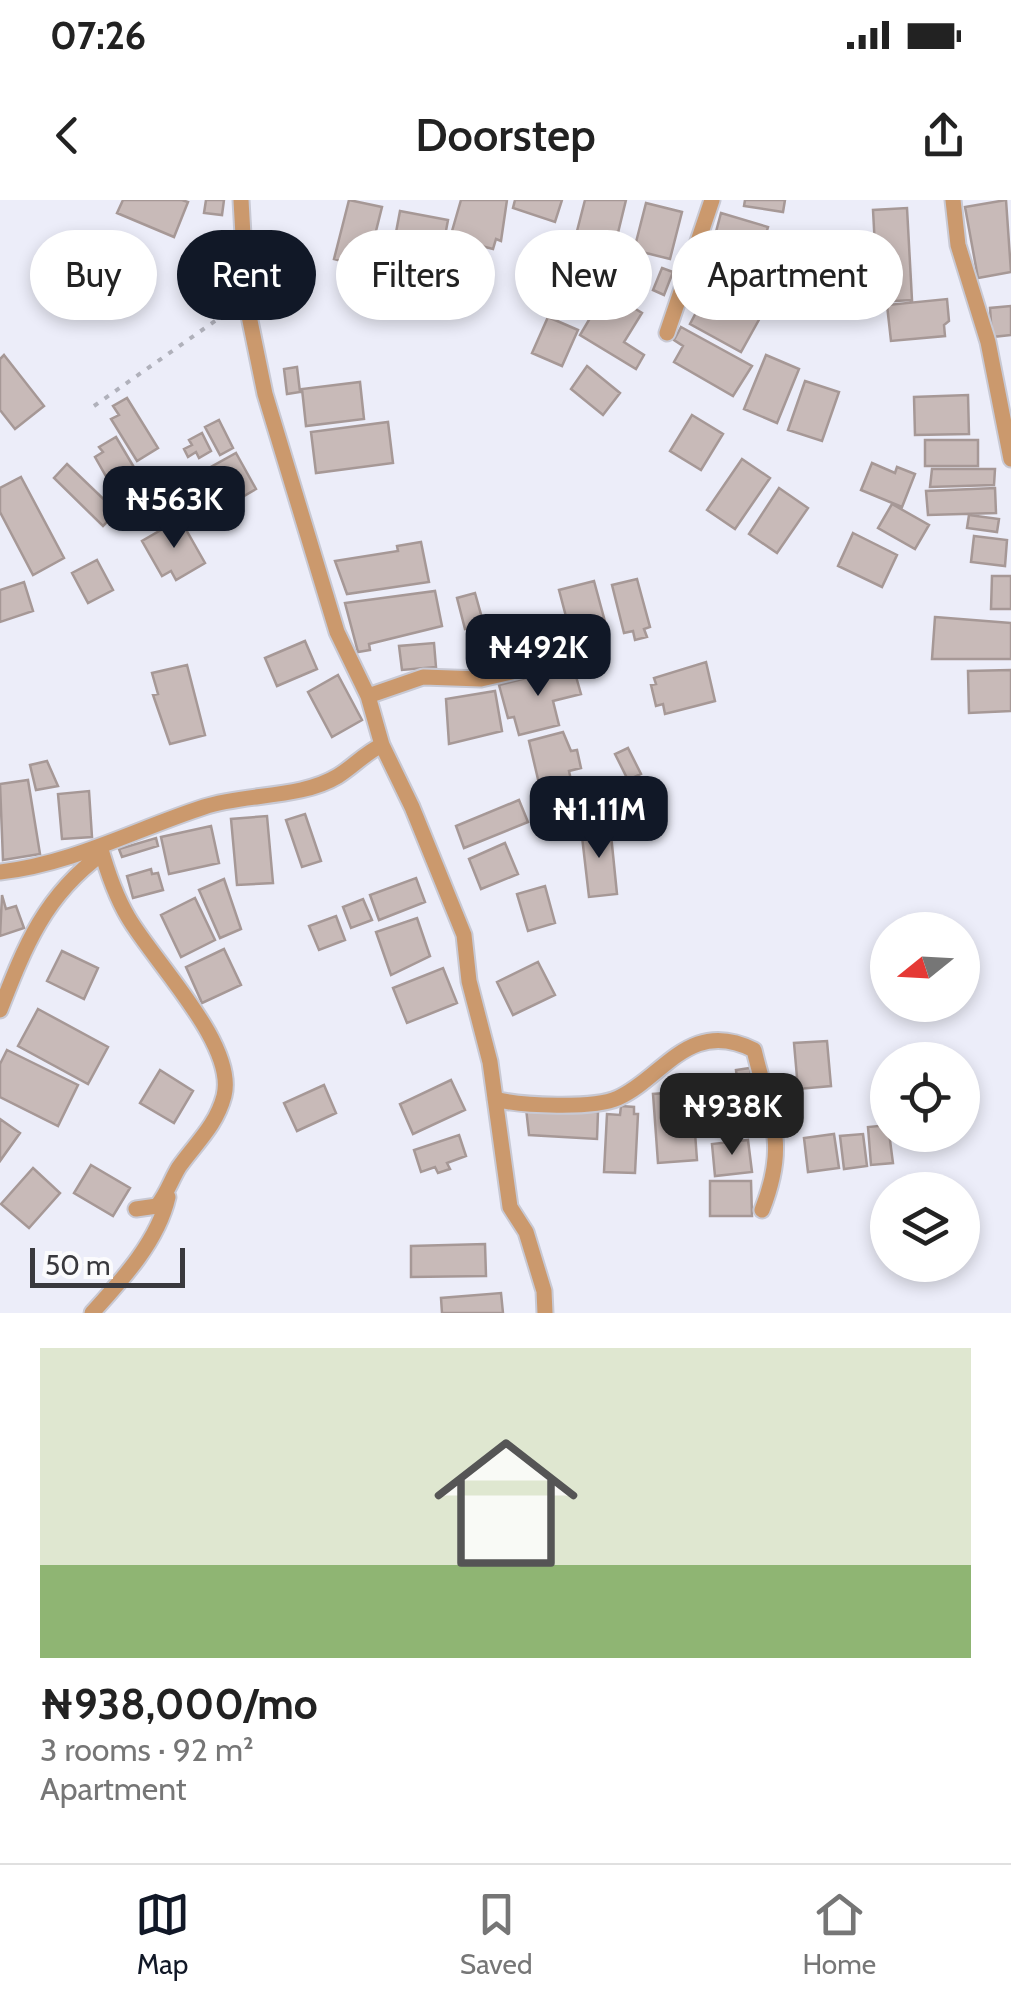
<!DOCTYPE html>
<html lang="en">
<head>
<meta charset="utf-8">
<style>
  body { margin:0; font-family:Cabin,sans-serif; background:#f6f6f6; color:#222; height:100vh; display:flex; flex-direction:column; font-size:38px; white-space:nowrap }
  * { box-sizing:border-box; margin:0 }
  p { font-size:32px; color:#767676 }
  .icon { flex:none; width:55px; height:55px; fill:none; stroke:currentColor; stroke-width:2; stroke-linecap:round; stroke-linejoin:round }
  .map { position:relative; height:1113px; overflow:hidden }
  .sheet { display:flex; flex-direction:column; background:#fff; flex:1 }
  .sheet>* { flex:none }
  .hud { position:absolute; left:30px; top:30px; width:952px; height:90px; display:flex; gap:20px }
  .needle { width:65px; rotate:252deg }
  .tools { position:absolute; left:870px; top:712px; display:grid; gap:20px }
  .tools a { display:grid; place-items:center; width:110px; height:110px; border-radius:50%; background:#fff; box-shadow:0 5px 15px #0003; font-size:50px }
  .scale { position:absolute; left:30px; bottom:25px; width:155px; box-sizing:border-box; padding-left:10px; border:5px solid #39393e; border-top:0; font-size:28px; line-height:35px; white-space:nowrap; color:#39393e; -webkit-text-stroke:8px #fbfbfd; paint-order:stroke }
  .price { position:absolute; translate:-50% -85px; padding:0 22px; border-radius:20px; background:#111827; color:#fff; font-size:32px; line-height:65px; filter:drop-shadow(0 2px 5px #0008) }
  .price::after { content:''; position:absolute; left:50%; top:60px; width:30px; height:22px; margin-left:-15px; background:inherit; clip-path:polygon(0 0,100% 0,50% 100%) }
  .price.current { background:#222; color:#fff }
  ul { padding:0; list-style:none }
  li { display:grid; align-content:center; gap:20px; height:530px; padding:0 40px }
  li span { display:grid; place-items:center; height:310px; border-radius:0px; color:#555 }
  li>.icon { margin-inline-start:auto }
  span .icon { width:180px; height:180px; fill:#fffc; stroke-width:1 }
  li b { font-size:42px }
  .pill { padding:0 35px; border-radius:45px; background:#fff; box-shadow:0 5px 15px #0003; font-size:35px; line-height:90px }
  .pill.current { background:#111827; color:#fff }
  .status { display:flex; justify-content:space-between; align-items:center; height:70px; padding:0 50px; background:#fff; direction:ltr }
  .status svg { height:28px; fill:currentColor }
  header { display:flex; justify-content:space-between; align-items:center; height:130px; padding:0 40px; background:#fff; font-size:45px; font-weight:600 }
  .dock { display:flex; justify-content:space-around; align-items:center; height:140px; border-top:2px solid #e0e0e0; background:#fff; font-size:28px; color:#767676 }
  .dock a { display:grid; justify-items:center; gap:5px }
  .dock .current { color:#111827 }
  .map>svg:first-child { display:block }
  .building { fill:#c8bab8; stroke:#a69896; stroke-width:2.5 }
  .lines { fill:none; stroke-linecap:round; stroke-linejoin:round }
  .minor-casing { stroke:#c8c9d4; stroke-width:19 }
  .path { stroke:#b0b1bb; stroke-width:4; stroke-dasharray:5 8; stroke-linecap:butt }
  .minor { stroke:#cb996d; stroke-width:15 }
</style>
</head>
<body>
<div class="status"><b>07:26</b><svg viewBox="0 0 49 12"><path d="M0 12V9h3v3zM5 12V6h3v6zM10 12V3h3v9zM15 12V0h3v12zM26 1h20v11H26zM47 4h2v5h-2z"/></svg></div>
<header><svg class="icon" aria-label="back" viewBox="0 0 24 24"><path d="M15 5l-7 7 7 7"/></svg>Doorstep<svg class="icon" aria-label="share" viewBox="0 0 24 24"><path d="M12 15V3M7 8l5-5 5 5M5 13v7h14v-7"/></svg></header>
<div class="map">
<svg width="1011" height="1113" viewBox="0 0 1011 1113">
  <rect width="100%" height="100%" fill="#ecedf9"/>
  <path class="building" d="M123,0H182L188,2L174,37L117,13Z
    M206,0H224L222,15L204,13Z
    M349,0L382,7L367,67L334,59Z
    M461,0H507L501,41L496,39L493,49L450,38Z
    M515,0H562L555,22L513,8Z
    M585,0H626L616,41L577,31Z
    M745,0H785L783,12L744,6Z
    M1006,0L1011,72L978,78L965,7Z
    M646,3L682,12L670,59L634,50Z
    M907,8L912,100L878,102L873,10Z
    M400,11L448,20L442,52L394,43Z
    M721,13L768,27L759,57L713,43Z
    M569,39L610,52L598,93L557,81Z
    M740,55L769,66L759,95L730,85Z
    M662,68L673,72L664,95L653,90Z
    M446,83L462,87L457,104L442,99Z
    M709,88L761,116L741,152L690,124Z
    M606,91L642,113L624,142L644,155L636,169L580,135Z
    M947,99L949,121L944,125L945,136L891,141L887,105Z
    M1011,106V135L992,137L990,108Z
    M548,117L578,130L562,166L532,153Z
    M681,127L752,166L733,196L674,162L683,146L674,140Z
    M4,155L44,206L15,229L0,210V159Z
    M766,155L799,169L777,223L744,209Z
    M587,166L620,193L603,215L571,189Z
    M297,167L300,192L287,194L284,169Z
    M805,181L839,192L822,241L788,230Z
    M360,182L364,219L306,226L302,189Z
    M968,195L969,234L915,235L914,197Z
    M127,198L158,248L137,261L111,219L119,215L113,206Z
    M692,215L723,234L701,270L670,251Z
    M219,220L233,248L220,255L205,227Z
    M388,222L393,263L316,273L311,232Z
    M202,233L211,251L199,258L196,252L188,257L184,249L192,245L189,240Z
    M116,237L141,279L124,289L115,274L107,278L95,257L103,252L99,247Z
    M925,240H978V266H925Z
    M236,253L256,289L203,320L182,283Z
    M742,259L770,278L735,329L707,310Z
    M872,263L895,273L897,267L915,274L902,307L861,290Z
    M67,264L117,312L103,326L54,278Z
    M932,269H995L994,285L930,287Z
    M21,277L64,358L33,375L0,312V288Z
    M779,288L808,308L777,353L749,334Z
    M995,288L996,313L928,315L926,291Z
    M892,304L929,325L915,349L878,328Z
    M969,315L999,319L997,332L967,328Z
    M180,319L205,363L176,380L171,371L162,376L142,341Z
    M853,333L897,355L882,387L838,366Z
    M974,336L1007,340L1005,366L971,362Z
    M421,342L429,382L347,394L335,361L398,351L397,346Z
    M97,360L113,390L88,403L72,373Z
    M992,376H1011V409H991Z
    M637,379L650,427L644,429L647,437L635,440L633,431L624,433L612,385Z
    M594,381L607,429L573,443L559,390Z
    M24,382L33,411L0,422V390Z
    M435,391L442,426L369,444L370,450L358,452L345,403Z
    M475,393L484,425L465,429L457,398Z
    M935,417L1011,423V459H932Z
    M534,427L538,455L484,462L480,434Z
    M305,441L317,469L277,486L265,458Z
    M434,443L436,467L402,470L399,446Z
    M706,462L715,501L665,514L663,504L656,506L651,485L656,484L654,478Z
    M187,465L205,535L170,544L153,495L158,494L152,473Z
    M573,466L581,494L553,501L559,525L519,535L514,517L508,518L499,485Z
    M1011,470V511L969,513L968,471Z
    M338,475L362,520L332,537L308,492Z
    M495,491L502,531L449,544L446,499Z
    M563,532L571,551L577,550L581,568L569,571L572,585L541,592L529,541Z
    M628,548L641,574L628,580L615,554Z
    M47,561L58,586L36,590L30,565Z
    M28,580L40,654L3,660L0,584Z
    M600,582L606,610L545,623L540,601L581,591L580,586Z
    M89,591L92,637L62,639L58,594Z
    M519,600L528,622L464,648L456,626Z
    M305,614L321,661L302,667L286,620Z
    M267,616L273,683L237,685L231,619Z
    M610,625L617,694L589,697L581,628Z
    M211,626L219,663L169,674L161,637Z
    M156,638L158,646L122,657L119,649Z
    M505,643L518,674L481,689L469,659Z
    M151,669L152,674L158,673L163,690L133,698L127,676Z
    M416,678L425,702L379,720L370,695Z
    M224,679L241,729L220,738L199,690Z
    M545,686L555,723L528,731L517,694Z
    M2,695L6,709L16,706L24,728L0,736Z
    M195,698L215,740L181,757L161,715Z
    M363,699L372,720L351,728L343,707Z
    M336,716L345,740L319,750L309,726Z
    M417,718L430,756L391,775L376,732Z
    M224,749L241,785L202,803L186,767Z
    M62,751L98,768L84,799L47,781Z
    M538,762L555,795L513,815L497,782Z
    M443,768L457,803L407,823L393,788Z
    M38,809L108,847L88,884L18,846Z
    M827,841L831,886L798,889L794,843Z
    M7,850L78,885L58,926L0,897V864Z
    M750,868L759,930L730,934L721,880L737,878L736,870Z
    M160,870L193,891L174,923L140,903Z
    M451,880L465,910L413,934L400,904Z
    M324,885L336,913L297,931L284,903Z
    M692,891L697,960L658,963L653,894Z
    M621,906L634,907V914H638L635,973L604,972L607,914L620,915Z
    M526,908L598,912L597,939L529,935Z
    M0,919L20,933L0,961Z
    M888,925L893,963L871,965L868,927Z
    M834,934L839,968L808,972L804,938Z
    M863,934L867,966L844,969L840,936Z
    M459,935L466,956L447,963L450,969L438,973L435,967L421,972L414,950Z
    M748,940L752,972L715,976L712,944Z
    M91,965L130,988L113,1016L74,993Z
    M33,968L60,993L29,1028L1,1004Z
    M710,981H751L752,1016H710Z
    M485,1044L486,1076L411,1077V1046Z
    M501,1093L503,1113H442L441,1098Z"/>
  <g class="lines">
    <defs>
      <path id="minor" d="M953,0L958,45L988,142L1011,259
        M667,133L712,0
        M368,496L423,477L481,479L555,462
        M382,545L412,607L464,735L469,781L490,862L510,1007L526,1032L544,1091L545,1113
        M100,646C107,671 115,695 128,717C154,762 237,845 224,896C216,926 196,943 179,967C171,980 167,994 157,1006L136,1009
        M0,672C72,664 136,629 204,607C246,593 300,599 338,576C354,566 365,553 382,545L368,496L337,432L265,194L247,106L241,0
        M0,810C25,746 45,695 102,654
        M495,899C521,906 594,909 618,898C663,878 689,817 754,850C770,917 789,942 762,1010
        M92,1113C122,1080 158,1041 168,997"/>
    </defs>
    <use href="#minor" class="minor-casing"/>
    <path class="path" d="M94,206L232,109"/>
    <use href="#minor" class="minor"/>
  </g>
</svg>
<div class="tools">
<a><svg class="needle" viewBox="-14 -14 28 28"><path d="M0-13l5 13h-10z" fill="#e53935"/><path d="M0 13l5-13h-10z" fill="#767676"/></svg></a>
<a><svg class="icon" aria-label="locate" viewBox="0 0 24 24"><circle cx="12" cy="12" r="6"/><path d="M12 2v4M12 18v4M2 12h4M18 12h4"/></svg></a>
<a><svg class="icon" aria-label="layers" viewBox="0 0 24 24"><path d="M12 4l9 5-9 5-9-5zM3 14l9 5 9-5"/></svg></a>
</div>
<div class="scale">50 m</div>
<b class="price" style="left:174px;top:351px">₦563K</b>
<b class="price" style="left:538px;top:499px">₦492K</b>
<b class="price" style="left:599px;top:661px">₦1.11M</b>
<b class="price current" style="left:732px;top:958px">₦938K</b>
<div class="hud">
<a class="pill">Buy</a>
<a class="pill current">Rent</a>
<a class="pill">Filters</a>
<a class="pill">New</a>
<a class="pill">Apartment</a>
</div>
</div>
<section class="sheet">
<ul>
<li><span style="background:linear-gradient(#dfe7d0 70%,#8fb573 0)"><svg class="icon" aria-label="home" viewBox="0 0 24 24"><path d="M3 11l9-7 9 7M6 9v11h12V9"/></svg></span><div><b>₦938,000/mo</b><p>3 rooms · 92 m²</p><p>Apartment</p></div></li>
</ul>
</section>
<nav class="dock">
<a class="current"><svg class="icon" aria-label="map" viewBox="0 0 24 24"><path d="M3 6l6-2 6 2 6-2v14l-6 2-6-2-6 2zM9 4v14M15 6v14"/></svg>Map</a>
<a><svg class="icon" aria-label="saved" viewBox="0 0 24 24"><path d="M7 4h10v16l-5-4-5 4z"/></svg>Saved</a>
<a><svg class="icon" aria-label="home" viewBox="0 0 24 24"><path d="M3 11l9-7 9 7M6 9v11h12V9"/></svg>Home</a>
</nav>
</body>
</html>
